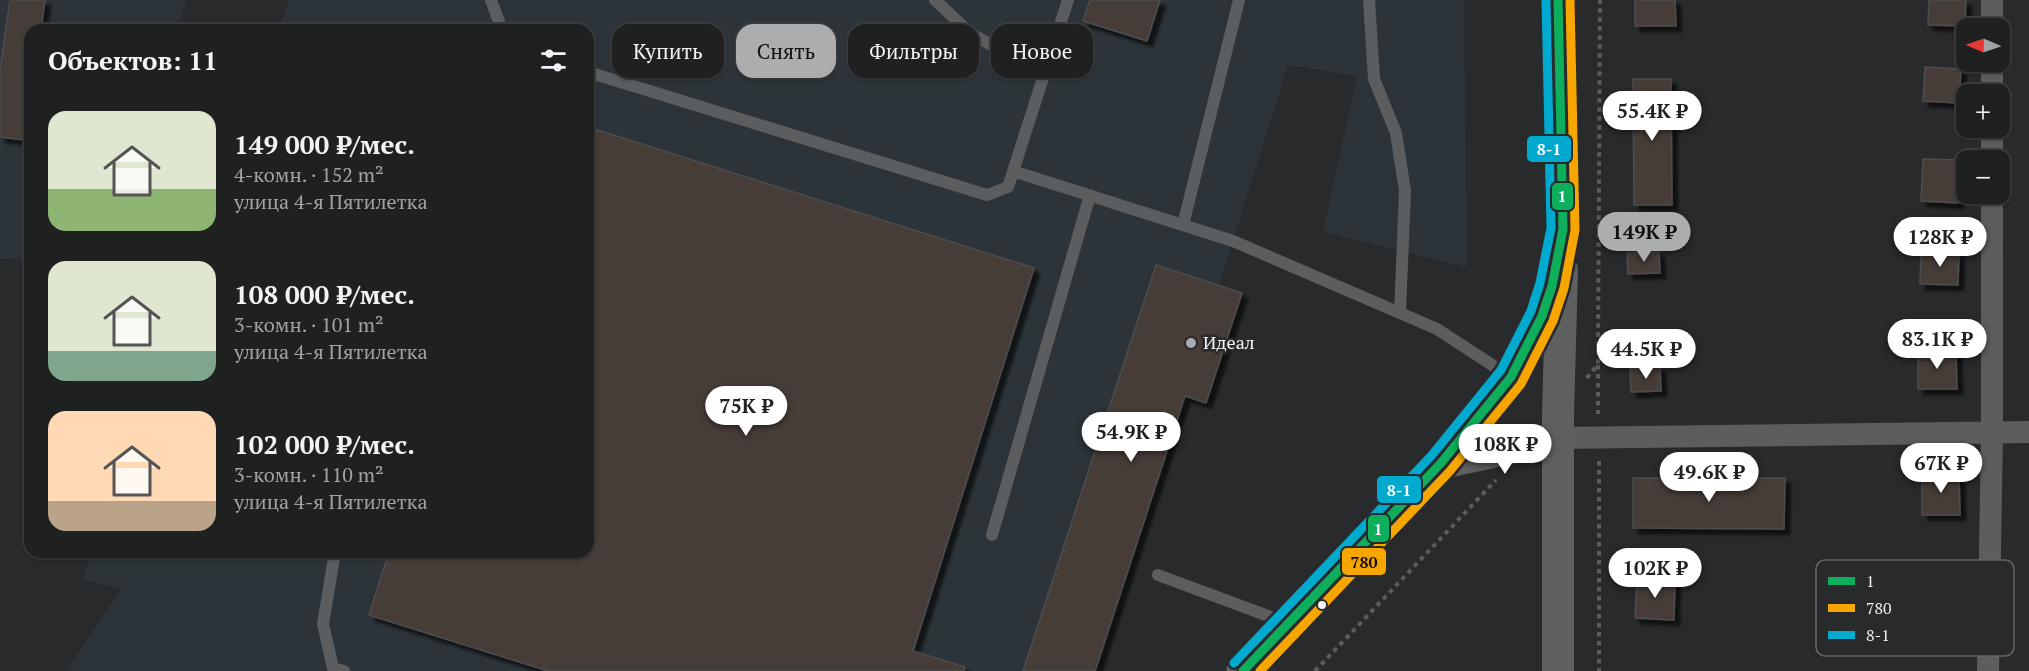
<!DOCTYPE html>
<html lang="ru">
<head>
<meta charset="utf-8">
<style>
  body { margin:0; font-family:"PT Serif",serif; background:#272829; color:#f1f3f6; height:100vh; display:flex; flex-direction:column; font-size:22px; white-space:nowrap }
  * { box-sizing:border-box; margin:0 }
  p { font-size:20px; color:#a1a3a5 }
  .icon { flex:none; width:33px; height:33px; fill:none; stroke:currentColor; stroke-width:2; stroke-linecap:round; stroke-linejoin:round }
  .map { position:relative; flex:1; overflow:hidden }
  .drawer { position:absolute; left:24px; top:24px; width:570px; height:534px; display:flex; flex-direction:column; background:#1f2020; border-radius:18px; box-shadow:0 2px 4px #0004,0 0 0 2px #3c3e3e }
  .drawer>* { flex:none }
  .guide { position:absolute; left:612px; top:24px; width:570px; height:54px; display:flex; gap:12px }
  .needle { width:39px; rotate:272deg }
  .tools { position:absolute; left:1956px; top:18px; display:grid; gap:12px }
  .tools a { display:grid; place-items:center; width:54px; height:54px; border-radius:12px; background:#1f2020; box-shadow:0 2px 4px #0004,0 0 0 2px #3c3e3e; font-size:30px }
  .price { position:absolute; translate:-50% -51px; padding:0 14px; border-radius:21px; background:#fff; color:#222; font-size:20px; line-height:39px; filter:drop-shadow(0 2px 3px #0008) }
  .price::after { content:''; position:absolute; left:50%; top:36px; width:18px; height:14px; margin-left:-9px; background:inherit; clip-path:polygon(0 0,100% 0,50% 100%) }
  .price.on { background:#abadae; color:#111 }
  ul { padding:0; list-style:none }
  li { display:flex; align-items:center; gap:18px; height:150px; padding:0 24px }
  li span { display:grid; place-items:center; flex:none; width:168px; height:120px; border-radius:18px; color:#555 }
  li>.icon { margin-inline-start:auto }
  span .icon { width:72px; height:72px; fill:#fffc; stroke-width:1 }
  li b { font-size:26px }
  h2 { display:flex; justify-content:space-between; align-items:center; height:72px; padding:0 24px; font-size:26px }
  .tag { padding:0 21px; border-radius:18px; background:#1f2020; box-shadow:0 2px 4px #0004,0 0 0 2px #3c3e3e; font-size:21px; line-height:54px }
  .tag.on { background:#abadae; color:#111 }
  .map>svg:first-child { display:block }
  .built { fill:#2c3439 }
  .building { fill:#463d37; stroke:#4d4d4e; stroke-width:1.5; filter:url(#shadow) }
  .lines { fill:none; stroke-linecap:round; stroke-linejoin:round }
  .path { stroke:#5b5c5c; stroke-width:4; stroke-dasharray:4.5 4.5; stroke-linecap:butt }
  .lane { stroke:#5c5d5e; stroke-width:12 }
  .street { stroke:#5c5d5e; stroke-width:22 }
  .secondary { stroke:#5e5f5f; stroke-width:32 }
  .primary { stroke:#646666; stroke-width:33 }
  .bus-1-casing { stroke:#282a2c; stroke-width:14 }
  .bus-2-casing { stroke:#282a2c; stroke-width:14 }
  .bus-3-casing { stroke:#282a2c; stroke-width:14 }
  .bus-1 { stroke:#0daf5c; stroke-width:9 }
  .bus-2 { stroke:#f7a600; stroke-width:9 }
  .bus-3 { stroke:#00a9ce; stroke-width:9 }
  .poi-dot { fill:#abadae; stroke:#282a2c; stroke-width:2 }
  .bus-dot { fill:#f1f3f4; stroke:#282a2c; stroke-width:2 }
  .labels { text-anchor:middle; stroke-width:5; stroke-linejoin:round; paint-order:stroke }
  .poi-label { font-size:18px; fill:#f1f3f4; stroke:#282a2c; text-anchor:start }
  .key { fill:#282a2c; stroke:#646668; stroke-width:1.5 }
  .key-label { font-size:16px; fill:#f1f3f4 }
  .line-badge { stroke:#282a2c; stroke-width:2 }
  .badge-label { font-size:16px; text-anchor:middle; font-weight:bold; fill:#fff }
  .pale-badge-label { font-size:16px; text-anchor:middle; font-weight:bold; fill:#111 }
</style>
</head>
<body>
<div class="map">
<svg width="2029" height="671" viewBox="0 0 2029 671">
  <defs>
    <filter id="shadow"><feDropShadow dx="5.5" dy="5.5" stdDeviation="1.5" flood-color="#0009"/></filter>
  </defs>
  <rect width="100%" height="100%" fill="#292a2b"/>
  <path class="built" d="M0,0H187L176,30H30V258L0,259Z
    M289,0H1464L1467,267L1323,232L1357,76L1288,65L1098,671H76L68,668L121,589L83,579L93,552H588V30H279Z"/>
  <path class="building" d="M10,0H45L41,30H30V104L25,140L0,137V70Z
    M1090,0H1160L1147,41L1083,21Z
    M1635,0H1675L1676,26H1635Z
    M1929,0H1966L1965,26L1928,25Z
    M1925,67L1961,69L1959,103L1923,101Z
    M1633,79H1671L1672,205H1634Z
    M588,127L1034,268L913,651L965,667L964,671H548L369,615L389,552H588Z
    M1923,159L1960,160L1958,203L1921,201Z
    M1921,251L1959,252L1958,285L1920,284Z
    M1659,252L1660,273L1628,274L1627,253Z
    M1156,265L1242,293L1206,403L1185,396L1095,671H1023Z
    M1918,351H1956L1957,389H1918Z
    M1660,367L1661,391L1631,392L1630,368Z
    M1922,473H1959L1960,515H1922Z
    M1633,478H1785L1784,529L1633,528Z
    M1637,578L1675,580L1674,620L1635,618Z"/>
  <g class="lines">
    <path class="path" d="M1598,365V414
      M1587,378L1598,364L1600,0
      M1599,461V671
      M1315,671L1496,480"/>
    <path class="lane" d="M491,0L502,30
      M935,0L970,33L1044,75
      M1369,0L1374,79L1396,133L1405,191L1400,313
      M588,72L987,195L1008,187L1068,0
      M1013,171L1233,241L1437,329L1509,376
      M1183,225L1239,0
      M992,535L1090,195
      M335,552L323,624L333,668L344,671
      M1158,575L1287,623"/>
    <path class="street" d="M1992,28V0
      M1992,94V62
      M1992,160V128
      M1558,438L2029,432
      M1988,671L1992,432V194"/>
    <path class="secondary" d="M1441,463L1558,438
      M1558,671V415L1562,270"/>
    <path class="primary" d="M1243,671L1441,463L1511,377L1542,316L1552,286L1563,229L1558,0"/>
    <defs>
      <path id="bus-1" d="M1243,671L1441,463L1511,377L1542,316L1552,286L1563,229L1558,0"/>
      <path id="bus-2" d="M1260,671L1450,471L1521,384L1553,321L1564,288L1575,230L1570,0"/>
      <path id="bus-3" d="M1234,663L1432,455L1501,370L1531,311L1540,283L1551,228L1546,0"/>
    </defs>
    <use href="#bus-1" class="bus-1-casing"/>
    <use href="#bus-2" class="bus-2-casing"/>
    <use href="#bus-3" class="bus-3-casing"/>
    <use href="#bus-1" class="bus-1"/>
    <use href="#bus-2" class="bus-2"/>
    <use href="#bus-3" class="bus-3"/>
  </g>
  <circle class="poi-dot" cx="1191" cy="343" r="6"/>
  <circle class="bus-dot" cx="1322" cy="605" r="5"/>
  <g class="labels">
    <g class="poi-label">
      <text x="1203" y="349">Идеал</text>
    </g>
  </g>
  <rect x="1816" y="560" width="198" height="96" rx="9" class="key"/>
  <rect x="1828" y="577" width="27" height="8" fill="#0daf5c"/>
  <rect x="1828" y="604" width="27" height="8" fill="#f7a600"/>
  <rect x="1828" y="631" width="27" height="8" fill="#00a9ce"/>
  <g class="key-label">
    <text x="1866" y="587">1</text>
    <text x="1866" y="614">780</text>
    <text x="1866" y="641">8-1</text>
  </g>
  <g class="line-badge">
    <rect x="1526" y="135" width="46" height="28" rx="6" fill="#00a9ce"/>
    <rect x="1551" y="182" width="23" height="29" rx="6" fill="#0daf5c"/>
    <rect x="1376" y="475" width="46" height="29" rx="6" fill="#00a9ce"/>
    <rect x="1367" y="514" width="23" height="29" rx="6" fill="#0daf5c"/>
    <rect x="1341" y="547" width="46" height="29" rx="6" fill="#f7a600"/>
  </g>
  <g class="badge-label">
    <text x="1549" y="155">8-1</text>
    <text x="1562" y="202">1</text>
    <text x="1399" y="496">8-1</text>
    <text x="1378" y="535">1</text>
  </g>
  <g class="pale-badge-label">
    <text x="1364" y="568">780</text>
  </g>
</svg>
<div class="tools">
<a><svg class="needle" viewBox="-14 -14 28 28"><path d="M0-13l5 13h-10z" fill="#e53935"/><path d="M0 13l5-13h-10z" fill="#a1a3a5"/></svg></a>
<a>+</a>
<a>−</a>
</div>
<b class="price" style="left:1652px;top:142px">55.4K ₽</b>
<b class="price on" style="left:1644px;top:263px">149K ₽</b>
<b class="price" style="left:1940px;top:268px">128K ₽</b>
<b class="price" style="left:1937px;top:370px">83.1K ₽</b>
<b class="price" style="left:1646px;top:380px">44.5K ₽</b>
<b class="price" style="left:746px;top:437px">75K ₽</b>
<b class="price" style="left:1131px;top:463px">54.9K ₽</b>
<b class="price" style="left:1505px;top:475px">108K ₽</b>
<b class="price" style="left:1941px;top:494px">67K ₽</b>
<b class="price" style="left:1709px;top:503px">49.6K ₽</b>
<b class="price" style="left:1655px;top:599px">102K ₽</b>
<div class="guide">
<a class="tag">Купить</a>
<a class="tag on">Снять</a>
<a class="tag">Фильтры</a>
<a class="tag">Новое</a>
</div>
<section class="drawer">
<h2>Объектов: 11<svg class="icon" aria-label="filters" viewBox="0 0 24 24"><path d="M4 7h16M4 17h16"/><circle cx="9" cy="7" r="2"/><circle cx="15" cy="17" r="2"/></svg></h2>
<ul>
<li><span style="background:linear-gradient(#dfe7d0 65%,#8fb573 0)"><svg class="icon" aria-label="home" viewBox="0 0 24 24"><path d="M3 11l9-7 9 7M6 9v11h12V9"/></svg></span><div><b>149 000 ₽/мес.</b><p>4-комн. · 152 m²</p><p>улица 4-я Пятилетка</p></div></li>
<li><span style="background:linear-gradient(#dfe7d0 75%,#7fa58c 0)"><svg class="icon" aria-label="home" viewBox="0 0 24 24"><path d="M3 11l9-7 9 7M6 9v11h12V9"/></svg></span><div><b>108 000 ₽/мес.</b><p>3-комн. · 101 m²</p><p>улица 4-я Пятилетка</p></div></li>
<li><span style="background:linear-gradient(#ffd9b3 75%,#b9a48a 0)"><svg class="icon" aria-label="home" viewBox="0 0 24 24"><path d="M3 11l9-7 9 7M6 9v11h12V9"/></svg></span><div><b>102 000 ₽/мес.</b><p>3-комн. · 110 m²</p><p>улица 4-я Пятилетка</p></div></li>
</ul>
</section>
</div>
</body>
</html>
